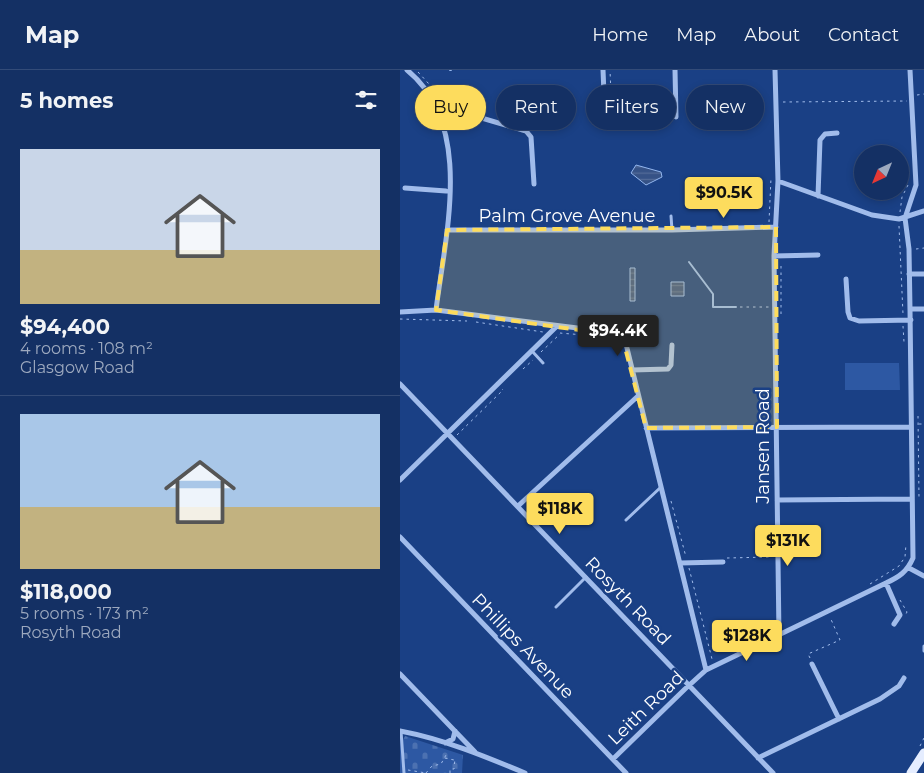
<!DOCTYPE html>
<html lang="en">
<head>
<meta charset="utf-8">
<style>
  body { margin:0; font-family:Montserrat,sans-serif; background:#1d386a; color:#f1f3f6; height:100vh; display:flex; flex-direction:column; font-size:19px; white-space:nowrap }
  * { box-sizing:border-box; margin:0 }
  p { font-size:16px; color:#9da9bf }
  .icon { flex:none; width:28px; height:28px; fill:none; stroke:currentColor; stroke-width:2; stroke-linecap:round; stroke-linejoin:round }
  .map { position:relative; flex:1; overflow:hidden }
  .sheet { display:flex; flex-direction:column; background:#143064; width:400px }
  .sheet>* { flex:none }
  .top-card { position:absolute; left:15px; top:15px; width:434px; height:45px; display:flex; gap:10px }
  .needle { width:32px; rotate:223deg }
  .fabs { position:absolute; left:454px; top:75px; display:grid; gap:10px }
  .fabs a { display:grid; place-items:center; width:55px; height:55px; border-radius:50%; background:#143064; box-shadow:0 2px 8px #0003,0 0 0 1px #334b78; font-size:25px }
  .price { position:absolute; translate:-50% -42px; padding:0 11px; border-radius:5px; background:#fddc5d; color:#111; font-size:16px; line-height:32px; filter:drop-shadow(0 1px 2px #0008) }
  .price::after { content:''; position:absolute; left:50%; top:30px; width:15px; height:11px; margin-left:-8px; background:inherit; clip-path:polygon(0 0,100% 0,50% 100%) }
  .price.selected { background:#222; color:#fff }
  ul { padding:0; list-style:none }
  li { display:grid; align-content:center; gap:10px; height:265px; padding:0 20px }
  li+li { border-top:1px solid #334b78 }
  li span { display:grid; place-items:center; height:155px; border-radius:0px; color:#555 }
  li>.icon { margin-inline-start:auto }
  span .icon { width:90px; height:90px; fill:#fffc; stroke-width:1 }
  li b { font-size:21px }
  h2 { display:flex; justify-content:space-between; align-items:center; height:60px; padding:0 20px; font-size:21px }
  .pill { padding:0 18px; border-radius:22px; background:#143064; box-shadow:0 2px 8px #0003,0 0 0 1px #334b78; font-size:18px; line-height:45px }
  .pill.selected { background:#fddc5d; color:#111 }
  header { display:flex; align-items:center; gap:30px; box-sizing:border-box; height:70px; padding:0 25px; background:#143064; border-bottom:1px solid #334b78 }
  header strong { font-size:24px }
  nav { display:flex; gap:28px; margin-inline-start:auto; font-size:18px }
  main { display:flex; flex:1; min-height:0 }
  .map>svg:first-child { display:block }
  .green { fill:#2d58a3 }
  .cemetery { fill:url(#cemetery-stones) }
  .water { fill:url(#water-rules); stroke:#93b6ee }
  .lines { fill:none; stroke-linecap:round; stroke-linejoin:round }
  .stream { stroke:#93b6ee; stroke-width:2 }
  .path { stroke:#a1bceb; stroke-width:1; stroke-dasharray:2.5 4; stroke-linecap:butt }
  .lane { stroke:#a1bceb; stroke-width:3 }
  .street { stroke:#a1bceb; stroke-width:5 }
  .primary { stroke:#e5edff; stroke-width:9 }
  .marked { fill:#fddc5d; fill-opacity:0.2; stroke:#fddc5d; stroke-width:4; stroke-dasharray:10 6; stroke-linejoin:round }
  .labels { text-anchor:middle; stroke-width:5; stroke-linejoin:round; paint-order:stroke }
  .street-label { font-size:18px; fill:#fff; stroke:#1a4085 }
</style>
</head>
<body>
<header>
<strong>Map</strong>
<nav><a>Home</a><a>Map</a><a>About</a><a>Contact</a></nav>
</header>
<main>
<section class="sheet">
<h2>5 homes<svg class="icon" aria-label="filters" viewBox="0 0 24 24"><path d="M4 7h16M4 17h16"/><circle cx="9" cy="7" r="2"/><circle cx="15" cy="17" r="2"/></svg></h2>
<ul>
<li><span style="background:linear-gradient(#c9d6e8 65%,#c2b280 0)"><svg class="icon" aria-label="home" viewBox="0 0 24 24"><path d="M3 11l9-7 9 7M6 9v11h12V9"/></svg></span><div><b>$94,400</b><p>4 rooms · 108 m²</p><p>Glasgow Road</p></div></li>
<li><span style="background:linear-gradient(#a9c7e8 60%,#c2b280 0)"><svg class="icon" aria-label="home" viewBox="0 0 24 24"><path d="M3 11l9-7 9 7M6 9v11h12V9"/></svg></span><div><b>$118,000</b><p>5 rooms · 173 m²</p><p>Rosyth Road</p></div></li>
</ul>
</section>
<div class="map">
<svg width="524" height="703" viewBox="0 0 524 703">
  <defs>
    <pattern id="cemetery-stones" width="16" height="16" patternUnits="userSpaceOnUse" patternTransform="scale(1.25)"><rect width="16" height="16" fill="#2d58a3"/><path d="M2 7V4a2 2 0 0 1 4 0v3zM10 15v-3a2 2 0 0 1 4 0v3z" fill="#4c71b1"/></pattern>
    <pattern id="water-rules" width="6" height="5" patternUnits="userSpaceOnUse" patternTransform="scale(1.25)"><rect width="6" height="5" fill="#365286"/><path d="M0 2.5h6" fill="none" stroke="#546c98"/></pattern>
  </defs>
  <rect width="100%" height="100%" fill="#1a4085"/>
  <path class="green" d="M445,293H499L500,320H445Z"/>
  <path class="cemetery" d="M5,666L63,685L62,703H0V669L3,670Z"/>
  <path class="water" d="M236,95L261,102L262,107L246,115L231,103Z
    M230,198H235V231H230Z
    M271,212H284V226H271Z"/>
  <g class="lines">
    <path class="stream" d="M50,0H51
      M289,192L313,224V237H336"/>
    <path class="path" d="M18,2L29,14
      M210,25H211L210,0
      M517,25L524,24
      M383,32L507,31
      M500,142L502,127L509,113
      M369,152L371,108
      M499,156L503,244
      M516,179L524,178
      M340,237H369
      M381,244V193
      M0,249L67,251
      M76,252L143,262
      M503,256L504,272
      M160,263C177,265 211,264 221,280
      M141,282L160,264
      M123,299L133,290
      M518,346L519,429
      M519,354H524
      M57,365L103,320L102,319
      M271,431L286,487
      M327,488L371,487
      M289,498L312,589
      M470,514L499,496L505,487L506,474
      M500,530L507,542L506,544
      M410,588L408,584L440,570L430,547
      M520,676L524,668
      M45,688L54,690
      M8,700L26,703
      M26,703L32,696L41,694L46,685
      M50,703V699H54L55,688"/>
    <path class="lane" d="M271,146L272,160
      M132,281L143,293
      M226,450L261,417
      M156,537L186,507
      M524,576V581
      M1,661L4,703"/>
    <path class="street" d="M7,0C75,55 45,166 36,240
      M203,0L204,24
      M275,0L276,47
      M375,0L378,111L374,186L379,566
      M34,34L126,61L131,67L134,114
      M378,111L472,145L499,149L524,141
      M5,118L46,121
      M418,126L420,70L425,64L437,63
      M47,160H272L376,157
      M374,186L418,185
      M509,204H524
      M446,209L448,242L450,248L459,251L511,250
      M510,239H524
      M0,242L36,240L217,263L222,266L225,270L306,600
      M232,300L268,299L271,295L272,275
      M0,314L373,703
      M246,358L511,357
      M0,410L157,256
      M377,430L511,429
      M118,436L238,326
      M0,467L226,703
      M280,493L323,492
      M509,498L524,506
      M486,513L500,545L494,554
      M412,594L439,649
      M0,604L75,682
      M0,661C43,669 84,686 125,703
      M45,673L53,669L55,661
      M358,688L480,629L499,616L504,608
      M213,689L285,619L306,600L486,513C499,507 507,502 513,488L510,239L509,179L505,148L516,115L510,0"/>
    <path class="primary" d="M511,703L524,683"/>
  </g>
  <path class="marked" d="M376,157L377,357L246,358L222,266L36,240L47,160Z"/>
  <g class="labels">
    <g class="street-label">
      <text x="167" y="152">Palm Grove Avenue</text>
      <text transform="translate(363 376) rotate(-90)" y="6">Jansen Road</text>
      <text transform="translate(228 531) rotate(46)" y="6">Rosyth Road</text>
      <text transform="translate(123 576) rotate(46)" y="6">Phillips Avenue</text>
      <text transform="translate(246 638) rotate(-44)" y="6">Leith Road</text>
    </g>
  </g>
</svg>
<div class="fabs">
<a><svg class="needle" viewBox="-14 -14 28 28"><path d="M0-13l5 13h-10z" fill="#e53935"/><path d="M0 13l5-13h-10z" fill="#9da9bf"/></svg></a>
</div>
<b class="price" style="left:324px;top:149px">$90.5K</b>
<b class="price selected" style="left:218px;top:287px">$94.4K</b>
<b class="price" style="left:160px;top:465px">$118K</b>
<b class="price" style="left:388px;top:497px">$131K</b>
<b class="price" style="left:347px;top:592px">$128K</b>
<div class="top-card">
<a class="pill selected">Buy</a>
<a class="pill">Rent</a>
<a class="pill">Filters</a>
<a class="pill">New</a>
</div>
</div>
</main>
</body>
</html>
